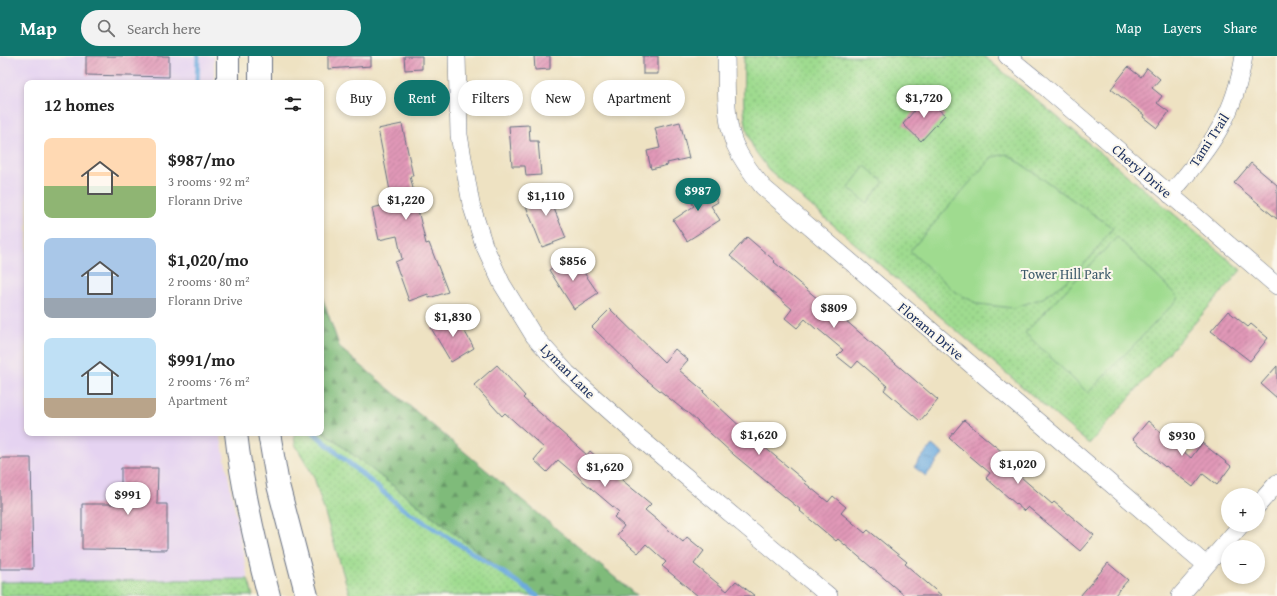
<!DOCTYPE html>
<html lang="en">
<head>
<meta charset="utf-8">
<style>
  body { margin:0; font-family:"Gentium Book Plus",serif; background:#f2f2f2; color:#222; height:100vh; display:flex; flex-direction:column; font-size:15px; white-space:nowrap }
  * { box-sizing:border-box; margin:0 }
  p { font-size:13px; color:#767676 }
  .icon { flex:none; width:22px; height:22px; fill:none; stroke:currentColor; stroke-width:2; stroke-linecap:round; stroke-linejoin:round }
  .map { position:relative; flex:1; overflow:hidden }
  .drawer { position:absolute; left:24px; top:24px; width:300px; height:356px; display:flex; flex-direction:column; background:#fff; border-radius:8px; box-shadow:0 2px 6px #0003 }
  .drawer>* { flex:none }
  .top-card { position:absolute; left:336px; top:24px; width:380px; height:36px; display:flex; gap:8px }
  .controls { position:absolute; left:1221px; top:432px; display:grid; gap:8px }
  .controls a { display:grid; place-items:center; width:44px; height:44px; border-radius:50%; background:#fff; box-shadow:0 2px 6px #0003; font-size:20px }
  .price { position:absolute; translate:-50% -34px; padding:0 9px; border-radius:14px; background:#fff; color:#222; font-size:13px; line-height:26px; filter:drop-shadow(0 1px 2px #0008) }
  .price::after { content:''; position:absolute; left:50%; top:24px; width:12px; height:9px; margin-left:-6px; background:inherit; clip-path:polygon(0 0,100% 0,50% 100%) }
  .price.selected { background:#0f766e; color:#fff }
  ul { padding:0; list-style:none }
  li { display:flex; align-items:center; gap:12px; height:100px; padding:0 20px }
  li span { display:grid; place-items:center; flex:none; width:112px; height:80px; border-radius:8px; color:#555 }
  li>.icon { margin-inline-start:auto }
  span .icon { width:48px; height:48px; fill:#fffc; stroke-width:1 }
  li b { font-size:17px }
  h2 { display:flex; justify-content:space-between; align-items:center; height:48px; padding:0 20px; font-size:17px }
  .tag { padding:0 14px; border-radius:18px; background:#fff; box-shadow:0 2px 6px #0003; font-size:14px; line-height:36px }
  .tag.selected { background:#0f766e; color:#fff }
  header { display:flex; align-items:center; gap:24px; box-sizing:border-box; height:56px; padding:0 20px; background:#0f766e; color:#fff }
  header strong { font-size:19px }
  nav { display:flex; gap:22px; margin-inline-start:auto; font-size:14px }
  .search { width:280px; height:36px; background:#f2f2f2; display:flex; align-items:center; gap:10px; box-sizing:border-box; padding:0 14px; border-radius:22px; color:#767676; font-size:15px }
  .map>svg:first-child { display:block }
  .built { fill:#e5d3f1 }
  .grass { fill:url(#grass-dots); stroke:#5d8576 }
  .forest { fill:url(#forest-firs); stroke:#4d756c }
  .garden { fill:#9fdb8f; stroke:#5d8576 }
  .water { fill:url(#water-ripples); stroke:#446c9e }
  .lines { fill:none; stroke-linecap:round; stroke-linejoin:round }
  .stream { stroke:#6caade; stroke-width:5 }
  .building { fill:url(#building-hatch) }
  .street-casing { stroke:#656e81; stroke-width:18 }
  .secondary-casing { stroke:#656e81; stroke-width:24 }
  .street { stroke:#fff; stroke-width:17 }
  .secondary { stroke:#fff; stroke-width:22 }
  .labels { text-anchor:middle; stroke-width:4; stroke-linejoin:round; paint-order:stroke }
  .street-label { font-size:14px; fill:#1b2f5e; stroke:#fbf7ec }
  .park-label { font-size:14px; fill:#3c5a6a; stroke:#fbf7ec }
</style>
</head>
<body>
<header>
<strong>Map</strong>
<div class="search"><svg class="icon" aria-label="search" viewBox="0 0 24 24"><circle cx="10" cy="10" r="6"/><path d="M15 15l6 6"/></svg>Search here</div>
<nav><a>Map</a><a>Layers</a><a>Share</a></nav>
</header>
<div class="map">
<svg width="1277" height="540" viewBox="0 0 1277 540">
  <defs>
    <pattern id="grass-dots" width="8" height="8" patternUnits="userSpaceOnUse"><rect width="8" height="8" fill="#9fdb8f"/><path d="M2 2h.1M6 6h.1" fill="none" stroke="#88bc7e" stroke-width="1.8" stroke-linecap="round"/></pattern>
    <pattern id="forest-firs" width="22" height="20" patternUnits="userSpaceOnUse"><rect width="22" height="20" fill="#7fbb7a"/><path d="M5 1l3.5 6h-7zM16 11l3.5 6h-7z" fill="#679867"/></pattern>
    <pattern id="water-ripples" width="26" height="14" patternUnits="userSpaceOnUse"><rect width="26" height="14" fill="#6caade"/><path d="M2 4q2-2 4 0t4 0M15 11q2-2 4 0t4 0" fill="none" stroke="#588bb7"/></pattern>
    <pattern id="building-hatch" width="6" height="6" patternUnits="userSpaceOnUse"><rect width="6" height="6" fill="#e198b7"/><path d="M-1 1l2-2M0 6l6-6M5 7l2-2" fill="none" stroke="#b67c98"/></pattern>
  </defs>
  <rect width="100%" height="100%" fill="#fbf7ec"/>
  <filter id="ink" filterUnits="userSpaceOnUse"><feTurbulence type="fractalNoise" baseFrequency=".025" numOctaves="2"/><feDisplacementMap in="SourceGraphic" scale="8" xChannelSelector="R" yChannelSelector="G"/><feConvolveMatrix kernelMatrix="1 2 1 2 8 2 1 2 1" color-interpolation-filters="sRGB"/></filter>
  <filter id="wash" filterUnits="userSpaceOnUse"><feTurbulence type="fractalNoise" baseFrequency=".012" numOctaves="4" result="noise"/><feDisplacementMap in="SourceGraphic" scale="16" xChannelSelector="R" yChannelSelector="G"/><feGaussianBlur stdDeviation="0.9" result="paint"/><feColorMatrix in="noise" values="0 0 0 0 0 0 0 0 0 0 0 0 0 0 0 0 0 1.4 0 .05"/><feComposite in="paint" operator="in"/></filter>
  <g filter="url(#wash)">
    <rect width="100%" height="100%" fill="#eee2c2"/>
    <path class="built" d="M0,0H214V27H27V377H220L248,523L0,526Z"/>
    <path class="grass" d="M744,0H984L1241,214L1089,388L768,113C764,106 758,100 754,93C740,67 744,28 744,0Z
      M321,374L535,540H350L314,421L295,388L294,377H321Z
      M248,523L253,540H0V526Z"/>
    <path class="forest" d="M321,238L340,292L637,540H535L321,374Z"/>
    <path class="garden" d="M1007,98L1113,172L1090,202L1064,227L1043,242L1013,252L978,248L954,235L910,195L992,101Z
      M865,110L884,126L867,147L848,132Z
      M1117,181L1179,242L1088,337L1025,277Z"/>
    <path class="water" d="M932,389L943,398L926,420L914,411Z"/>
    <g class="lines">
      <path class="stream" d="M197,27L198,0
        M314,377L402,452L501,515L537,540"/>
    </g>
    <g id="blocks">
      <path class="building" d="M86,0H169V21L86,19Z
        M328,0H371V10L328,13Z
        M404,0H422V13L405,14Z
        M534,0H550V13L535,14Z
        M643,0H658V18H643Z
        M1128,11L1141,21L1147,12L1160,23L1152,32L1162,40L1157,47L1169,56L1157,72L1143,61L1144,59L1111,33Z
        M925,42L945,59L921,85L903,68Z
        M680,66L689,102L667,107L668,109L651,113L647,95L660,92L655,72Z
        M402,68L413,120H410L426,188L429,187L448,236L429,242L428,238L409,245L395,206L402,203L397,180L379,184L372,152L390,148L388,141L391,140L378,73Z
        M529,69L530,85H538L541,119L526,120L525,110H512L509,70Z
        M1251,107L1277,129V163L1234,127Z
        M704,125L718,146L711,150L720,164L687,185L673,164L694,150L685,137Z
        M557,133L562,147L553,150L566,182L542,191L524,145Z
        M747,181L775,205L774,206L844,265L845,264L938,344L920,365L884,334L887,330L858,305L852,312L837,300L843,294L818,273L817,274L805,263L797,272L785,262L792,253L730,200Z
        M572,199L598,237L574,253L549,214Z
        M610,253L664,306L675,293L688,304L679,314L704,335L703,336L745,375L806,426L805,427L828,446L833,440L846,451L841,457L865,477L868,474L907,506L905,508L942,540H905L838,483L836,485L800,455L801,454L734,399L687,356H686L642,320L592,271Z
        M1228,255L1248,271L1251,268L1268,282L1250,305L1211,275Z
        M455,258L474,292L451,306L431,272Z
        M497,309L525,340L523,342L587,399L590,395L622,423V424L651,448L645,454L683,486L687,481L704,495L694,508L727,535L736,525L755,540H698L662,510L666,506L646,488L638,497L617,479L624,470L614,461L619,456L558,404L547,416L534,404L544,392L505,357L502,360L474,329Z
        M1277,310V342L1261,328Z
        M964,364L1019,410L1014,415L1052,448L1054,446L1094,479L1080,495L1028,451L1024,455L986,422L990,417L949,382Z
        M1148,365L1191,402L1202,387L1231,410L1217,429L1203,418L1193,431L1166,410L1165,411L1133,383Z
        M0,402H31L33,513H0Z
        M121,412H158L157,448H167V494L82,493V448H121Z
        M1108,507L1128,524L1114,540H1080Z"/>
    </g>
  </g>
  <g filter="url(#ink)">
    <use href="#blocks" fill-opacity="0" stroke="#656e81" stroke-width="1"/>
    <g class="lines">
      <defs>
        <path id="street" d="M457,0L459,79L471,148L484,189L502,228L534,280L567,317L641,383L829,540
          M726,0C727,28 724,64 735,89C742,105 752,118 763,131L1206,509
          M1007,0L1039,26L1277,230
          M1170,139C1188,117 1207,95 1221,70C1233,49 1240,24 1244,0
          M1258,449L1277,427
          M1180,540L1241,469"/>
        <path id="secondary" d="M228,27V0
          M260,27V0
          M236,377C242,432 255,487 269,540
          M269,377L278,429L307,540"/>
      </defs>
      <use href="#street" class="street-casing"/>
      <use href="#secondary" class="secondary-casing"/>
      <use href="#street" class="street"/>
      <use href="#secondary" class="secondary"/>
    </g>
  </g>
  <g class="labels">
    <g class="street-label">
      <text transform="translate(1209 84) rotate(-57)" y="5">Tami Trail</text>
      <text transform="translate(1142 115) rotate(41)" y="5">Cheryl Drive</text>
      <text transform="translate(931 275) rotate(40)" y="5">Florann Drive</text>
      <text transform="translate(568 315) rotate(45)" y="5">Lyman Lane</text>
    </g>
    <g class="park-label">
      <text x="1066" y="223">Tower Hill Park</text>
    </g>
  </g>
</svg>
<div class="controls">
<a>+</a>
<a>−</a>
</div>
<b class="price" style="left:924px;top:63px">$1,720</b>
<b class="price selected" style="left:698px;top:156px">$987</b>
<b class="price" style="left:546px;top:161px">$1,110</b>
<b class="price" style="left:406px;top:165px">$1,220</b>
<b class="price" style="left:573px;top:226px">$856</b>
<b class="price" style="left:834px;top:273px">$809</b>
<b class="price" style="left:453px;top:282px">$1,830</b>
<b class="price" style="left:759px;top:400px">$1,620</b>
<b class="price" style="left:1182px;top:401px">$930</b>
<b class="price" style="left:1018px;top:429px">$1,020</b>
<b class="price" style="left:605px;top:432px">$1,620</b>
<b class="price" style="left:128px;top:460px">$991</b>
<div class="top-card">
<a class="tag">Buy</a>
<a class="tag selected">Rent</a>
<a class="tag">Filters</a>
<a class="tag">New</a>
<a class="tag">Apartment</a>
</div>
<section class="drawer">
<h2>12 homes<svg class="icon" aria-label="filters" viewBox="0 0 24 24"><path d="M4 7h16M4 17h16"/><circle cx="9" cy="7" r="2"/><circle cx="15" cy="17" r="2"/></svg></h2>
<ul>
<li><span style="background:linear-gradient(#ffd9b3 60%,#8fb573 0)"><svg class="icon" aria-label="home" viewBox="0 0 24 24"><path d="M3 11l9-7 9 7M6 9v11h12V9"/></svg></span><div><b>$987/mo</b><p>3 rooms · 92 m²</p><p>Florann Drive</p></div></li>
<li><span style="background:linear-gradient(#a9c7e8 75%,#9aa5b1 0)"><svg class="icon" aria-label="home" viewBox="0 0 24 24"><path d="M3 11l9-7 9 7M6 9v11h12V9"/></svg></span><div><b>$1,020/mo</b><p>2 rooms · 80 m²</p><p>Florann Drive</p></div></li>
<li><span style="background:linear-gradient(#bfe0f5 75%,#b9a48a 0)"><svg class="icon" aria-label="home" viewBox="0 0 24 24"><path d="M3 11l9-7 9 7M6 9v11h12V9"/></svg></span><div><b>$991/mo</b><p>2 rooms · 76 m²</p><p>Apartment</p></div></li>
</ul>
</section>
</div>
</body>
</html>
